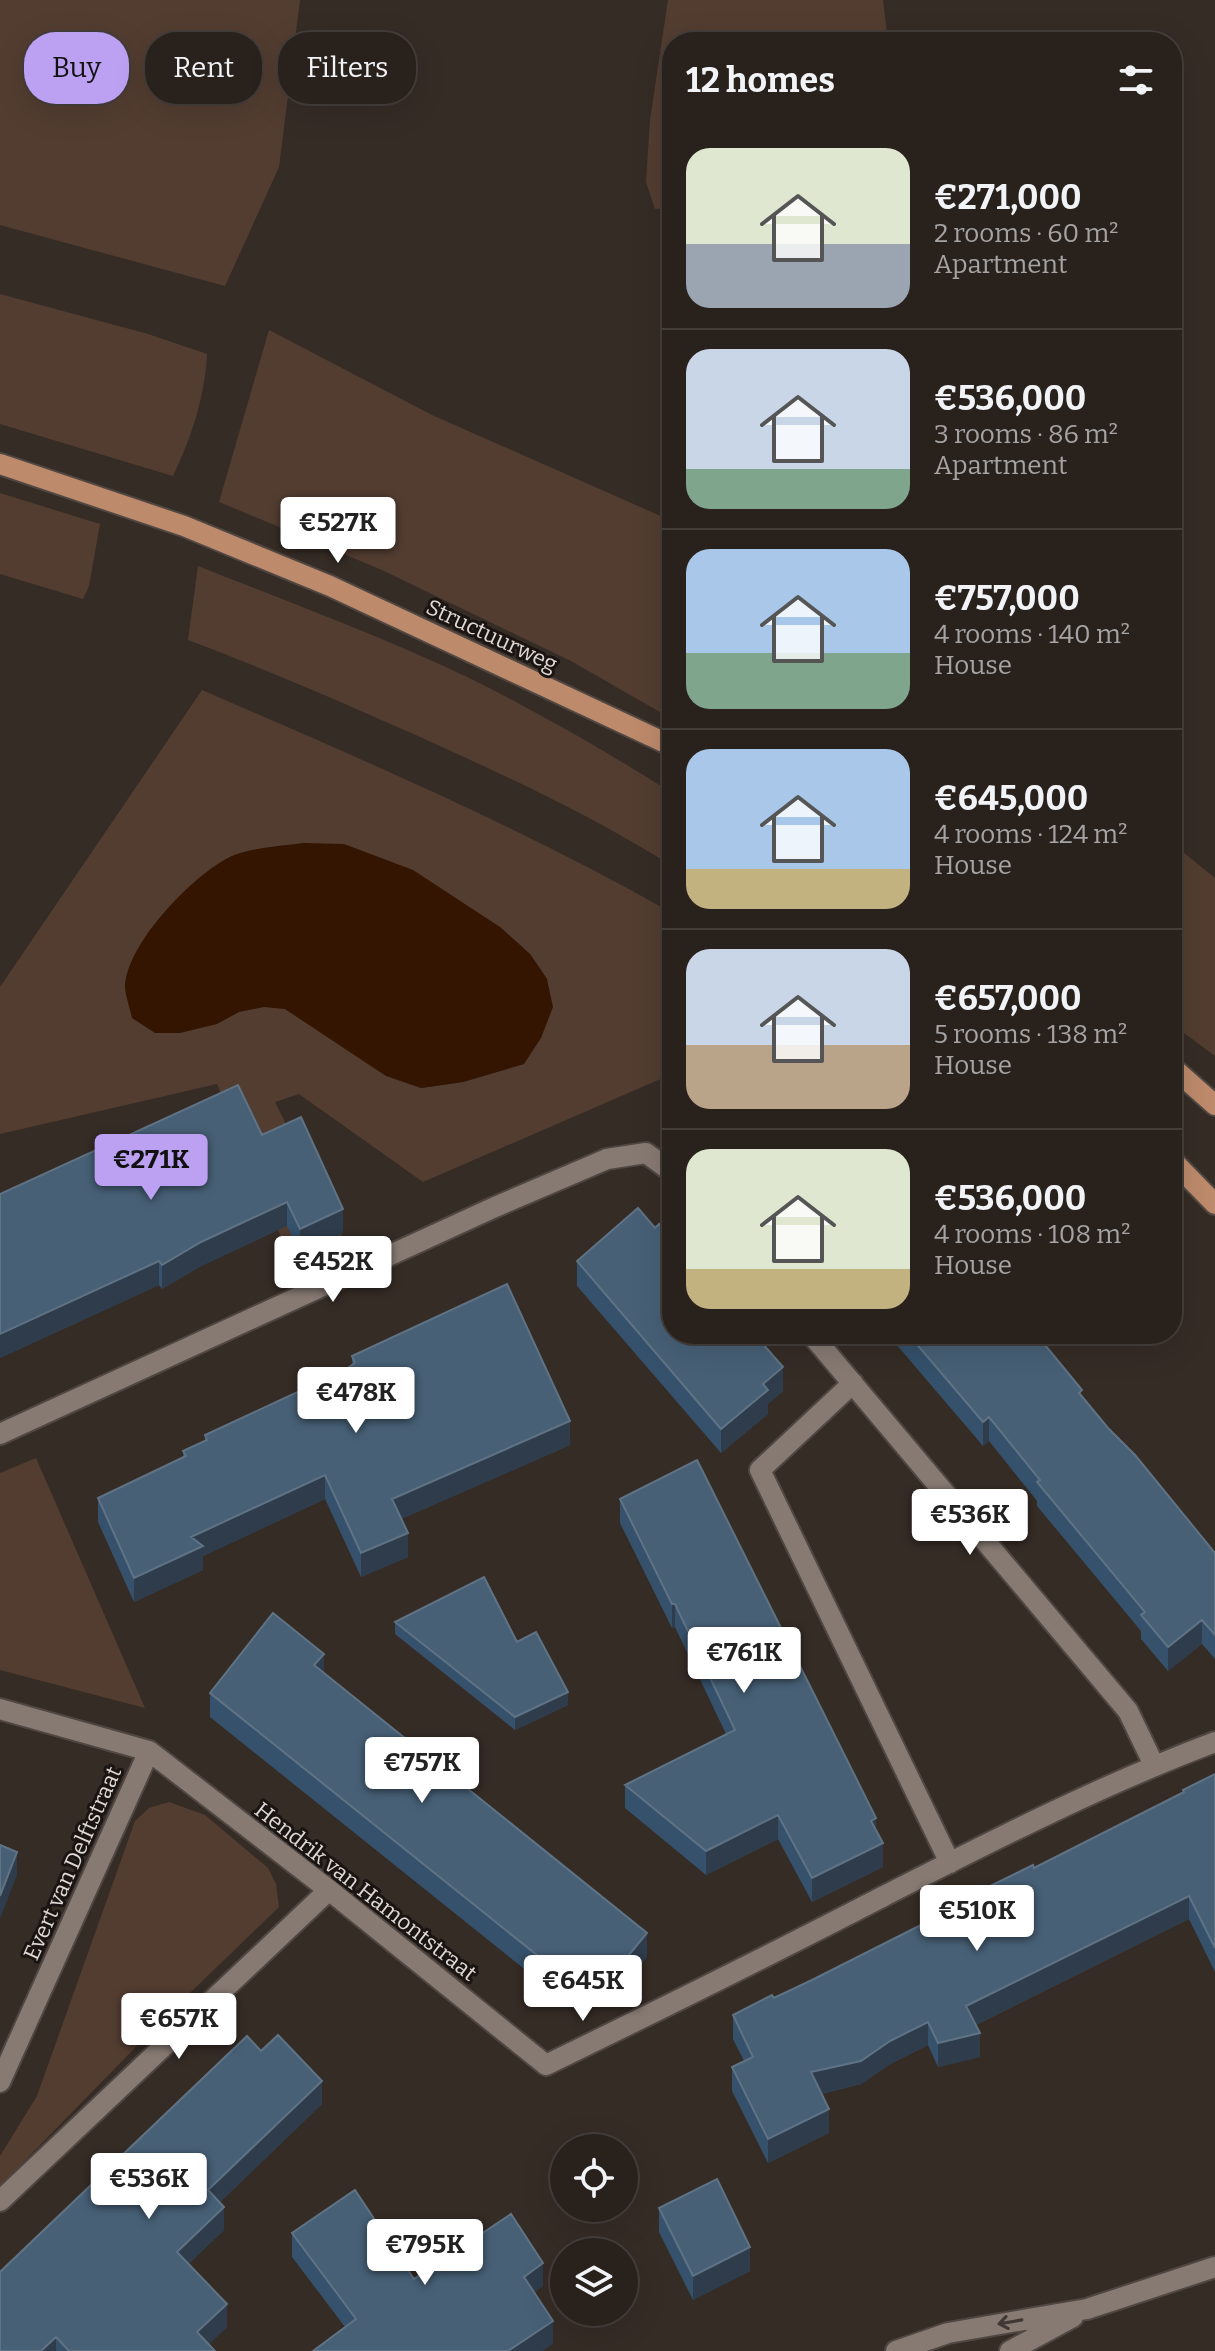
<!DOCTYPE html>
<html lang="en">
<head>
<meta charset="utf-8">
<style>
  body { margin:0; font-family:Bitter,serif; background:#342e29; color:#f1f3f6; height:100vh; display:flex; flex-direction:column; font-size:30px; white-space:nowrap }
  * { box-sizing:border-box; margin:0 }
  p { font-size:26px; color:#a5a3a3 }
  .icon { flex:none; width:44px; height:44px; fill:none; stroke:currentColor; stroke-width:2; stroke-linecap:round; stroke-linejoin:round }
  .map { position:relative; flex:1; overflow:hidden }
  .drawer { position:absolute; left:662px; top:32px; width:520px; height:1312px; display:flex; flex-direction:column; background:#28211c; border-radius:32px; box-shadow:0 8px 32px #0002,0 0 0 2px #443e3b }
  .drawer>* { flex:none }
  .banner { position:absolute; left:24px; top:32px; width:518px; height:72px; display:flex; gap:16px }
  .tools { position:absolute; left:550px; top:2134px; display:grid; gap:16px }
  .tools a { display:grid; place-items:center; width:88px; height:88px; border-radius:50%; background:#28211c; box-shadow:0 8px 32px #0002,0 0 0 2px #443e3b; font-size:40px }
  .price { position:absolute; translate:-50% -68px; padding:0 18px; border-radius:8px; background:#fff; color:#222; font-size:26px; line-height:52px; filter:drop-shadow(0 2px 4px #0008) }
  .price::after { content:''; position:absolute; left:50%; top:48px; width:24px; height:18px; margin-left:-12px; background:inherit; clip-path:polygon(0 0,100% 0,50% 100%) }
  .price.selected { background:#bca0f2; color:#111 }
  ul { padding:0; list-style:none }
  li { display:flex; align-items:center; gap:24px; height:200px; padding:0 24px }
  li+li { border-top:2px solid #443e3b }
  li span { display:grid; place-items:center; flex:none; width:224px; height:160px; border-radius:24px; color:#555 }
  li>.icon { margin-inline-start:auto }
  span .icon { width:96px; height:96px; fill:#fffc; stroke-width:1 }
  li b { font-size:34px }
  h2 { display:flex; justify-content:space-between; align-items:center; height:96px; padding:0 24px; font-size:34px }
  .pill { padding:0 28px; border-radius:32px; background:#28211c; box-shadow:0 8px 32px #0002,0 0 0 2px #443e3b; font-size:28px; line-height:72px }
  .pill.selected { background:#bca0f2; color:#111 }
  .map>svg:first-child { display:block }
  .green { fill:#533d31; fill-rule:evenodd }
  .water { fill:#341501 }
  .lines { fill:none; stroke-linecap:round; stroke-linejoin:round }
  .minor-casing { stroke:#504742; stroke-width:24 }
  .major-casing { stroke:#504742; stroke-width:24 }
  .minor { stroke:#877a73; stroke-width:20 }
  .major { stroke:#bd8a6b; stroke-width:20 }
  .wall { fill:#35516b }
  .shaded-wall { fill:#2e3c4b }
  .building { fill:#476076; stroke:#5f7385; stroke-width:2 }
  .oneway { stroke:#403835 }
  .labels { text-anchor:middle; stroke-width:6; stroke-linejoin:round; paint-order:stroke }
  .street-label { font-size:22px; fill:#e0d9d5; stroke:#1a1513 }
</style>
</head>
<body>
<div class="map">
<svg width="1215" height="2351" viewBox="0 0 1215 2351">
  <rect width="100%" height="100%" fill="#362c26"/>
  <path class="green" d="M0,0H300L279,167L225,286L0,225Z
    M668,0H883L888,42H672V207L655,209L646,182L650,120Z
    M0,294L148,334L207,354C205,396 191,439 173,476L0,424Z
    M269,330L432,415L672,521V719L571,661L382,570L219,502Z
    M0,493L100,524L89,586L83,599L0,574Z
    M198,566C298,606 401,643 497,692C557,723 615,757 672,793V866C592,815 504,775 418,736C341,702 266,669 188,640Z
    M202,690C361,759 521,827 672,913V1074L423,1182L299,1094L275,1102L354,1261L301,1285L217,1084L0,1134V987ZM231,856L500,927L530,954L547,979L523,1064L463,1082L421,1088L386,1075L285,1009L264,1006L238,1012L147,933L196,881Z
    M1172,843L1215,878V1056L1172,1024Z
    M36,1458L145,1708L0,1670V1473Z
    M169,1802L205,1815L268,1868L276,1884L279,1907L168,2014L0,2186V2156L37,2096L135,1821L149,1808Z"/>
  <path class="water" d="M303,843L344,844L413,870L500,927L530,954L547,979L553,1007L541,1038L524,1064L463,1082L421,1088L386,1076L285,1009L264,1007L239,1012L217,1024L180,1033H155L132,1018C130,1009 126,997 125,988C125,945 194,874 230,857C248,848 282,846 303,843Z"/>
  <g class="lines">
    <defs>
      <path id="minor" d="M811,1334L1128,1711L1154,1765
        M853,1383L760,1470L950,1863
        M0,1434L495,1207L607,1159L646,1153L672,1172
        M0,1709L149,1751L329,1890L546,2065C659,2010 772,1954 884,1896C992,1841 1101,1785 1215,1742
        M0,2082L149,1751
        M0,2201L329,1890
        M896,2351L948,2333L1087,2309L1215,2267
        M1010,2351L1073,2317"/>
      <path id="major" d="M0,464L184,526L330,586L672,746
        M1172,1067L1215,1105
        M1172,1160L1215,1204"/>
    </defs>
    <use href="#minor" class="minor-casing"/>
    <use href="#major" class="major-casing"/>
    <use href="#minor" class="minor"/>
    <use href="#major" class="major"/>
  </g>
  <path class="wall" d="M262,1135L343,1233L300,1253L287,1226L201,1266L162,1289L159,1285L0,1358Z
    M577,1261L783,1391L768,1404V1414L721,1453L577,1286Z
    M896,1334H1036L1082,1396L1108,1428L1215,1553V1659L1202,1644L1168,1671L1141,1639V1631L1037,1506V1501L989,1441L983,1446L896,1344Z
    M352,1356L570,1445L401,1519L408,1557L361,1577L325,1499L203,1556V1570L134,1602L98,1522V1498L183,1457V1451L205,1441V1435L345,1370L352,1364Z
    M620,1499L876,1831L883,1867L812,1902L778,1839L706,1875L625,1808V1785L726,1734L675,1627L672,1628L620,1523Z
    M395,1622L517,1642L568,1705L515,1730L395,1634Z
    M324,1673L647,1957L611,2001L592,1985L573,2008L210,1717V1693Z
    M1215,1774V1972L1189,1919L976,2025L980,2057L938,2067L928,2045L890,2064L861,2084L821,2094L829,2133L768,2163L732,2091V2067L744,2061L733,2039V2015L812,1980L923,1924V1919L1034,1868L1183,1793V1790Z
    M261,2051L322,2104L220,2202L224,2230L188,2264L227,2327L209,2344L215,2351H0Z
    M659,2208L750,2271L693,2300L659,2232Z
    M292,2233L414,2279L543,2286L534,2292L553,2344L345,2327L292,2257Z"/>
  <path class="shaded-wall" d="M287,1202V1226L201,1266L162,1289V1265L201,1242Z
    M343,1209V1233L300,1253V1229Z
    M159,1261V1285L0,1358V1334Z
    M783,1367V1391L768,1404V1414L721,1453V1429L763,1384Z
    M989,1417V1441L983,1446V1422Z
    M570,1421V1445L392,1523V1499Z
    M325,1475V1499L203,1556V1570L134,1602V1578L191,1537Z
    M408,1533V1557L361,1577V1553Z
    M672,1604H675V1627L672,1628Z
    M1202,1620V1644L1168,1671V1647Z
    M324,1654V1678L314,1665Z
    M568,1692V1705L515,1730V1717Z
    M778,1815V1839L706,1875V1851Z
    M876,1818V1841L871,1821Z
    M883,1843V1867L812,1902V1878Z
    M17,1852V1875L0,1919V1896Z
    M1189,1896V1919L966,2030V2006Z
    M647,1933V1957L611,2001V1977Z
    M592,1961V1985L573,2008V1984Z
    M928,2022V2045L890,2064L861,2084L811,2096V2072L890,2041Z
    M980,2033V2057L938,2067V2043Z
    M322,2081V2104L208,2214V2190Z
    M829,2109V2133L768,2163V2139Z
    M224,2207V2230L177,2276V2252Z
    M750,2247V2271L693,2300V2276Z
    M543,2263V2286L524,2300V2277Z
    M227,2304V2327L202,2351L197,2332Z
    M553,2321V2344L543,2351H508Z
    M56,2337V2351H41Z"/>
  <path class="building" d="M238,1085L262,1135L301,1117L343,1209L300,1229L287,1202L201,1242L162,1265L159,1261L0,1334V1194Z
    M638,1208L655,1228L659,1224L672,1239V1334H754L783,1367L763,1384L768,1390L721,1429L577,1261Z
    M507,1284L570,1421L392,1499L408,1533L361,1553L325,1475L191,1537L203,1546L134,1578L98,1498L186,1456L183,1451L207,1440L205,1435L345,1370L355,1363L352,1356Z
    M908,1334H1036L1082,1390L1079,1393L1108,1428L1135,1455L1215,1553V1635L1202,1620L1168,1647L1141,1615L1145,1612L1037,1482L1040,1480L989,1417L983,1422Z
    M697,1460L876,1818L871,1821L883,1843L812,1878L778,1815L706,1851L625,1785L735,1730L675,1604H672L620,1499Z
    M484,1577L517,1642L536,1632L568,1692L515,1717L395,1622Z
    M273,1613L324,1654L314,1665L647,1933L611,1977L592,1961L573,1984L210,1693Z
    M1215,1774V1948L1189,1896L966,2006L980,2033L938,2043L928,2022L890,2041L861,2061L811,2072L829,2109L768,2139L732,2067L753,2057L733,2015L772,1995L774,1998L812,1980L925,1923L923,1919L1033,1865L1034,1868L1184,1792L1183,1790Z
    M0,1845L17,1852L0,1896Z
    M278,2035L322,2081L208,2190L224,2207L177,2252L227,2304L197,2332L215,2351H69L56,2337L41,2351H0V2272L247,2036L261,2051Z
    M717,2179L750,2247L693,2276L659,2208Z
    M355,2190L414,2279L511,2214L543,2263L524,2277L553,2321L508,2351H313L356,2319L292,2233Z"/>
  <defs><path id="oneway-shaft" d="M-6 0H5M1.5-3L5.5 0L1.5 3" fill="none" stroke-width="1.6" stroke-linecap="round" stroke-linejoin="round" transform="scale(2)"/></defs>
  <use class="oneway" href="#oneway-shaft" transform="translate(1010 2322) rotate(170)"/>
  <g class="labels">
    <g class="street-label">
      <text transform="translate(492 635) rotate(25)" y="8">Structuurweg</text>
      <text transform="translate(72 1863) rotate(-66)" y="8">Evert van Delftstraat</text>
      <text transform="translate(366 1891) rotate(38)" y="8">Hendrik van Hamontstraat</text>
    </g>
  </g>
</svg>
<div class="tools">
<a><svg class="icon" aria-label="locate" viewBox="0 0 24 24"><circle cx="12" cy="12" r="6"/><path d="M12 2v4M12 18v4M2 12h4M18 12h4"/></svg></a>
<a><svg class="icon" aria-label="layers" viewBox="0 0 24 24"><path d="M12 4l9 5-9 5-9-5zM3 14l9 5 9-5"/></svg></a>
</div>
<b class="price" style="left:338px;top:565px">€527K</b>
<b class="price selected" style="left:151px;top:1202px">€271K</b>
<b class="price" style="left:333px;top:1304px">€452K</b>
<b class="price" style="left:356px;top:1435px">€478K</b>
<b class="price" style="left:970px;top:1557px">€536K</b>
<b class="price" style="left:744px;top:1695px">€761K</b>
<b class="price" style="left:422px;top:1805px">€757K</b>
<b class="price" style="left:977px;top:1953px">€510K</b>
<b class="price" style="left:583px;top:2023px">€645K</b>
<b class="price" style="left:179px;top:2061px">€657K</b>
<b class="price" style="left:149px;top:2221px">€536K</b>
<b class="price" style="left:425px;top:2287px">€795K</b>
<div class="banner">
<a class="pill selected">Buy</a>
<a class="pill">Rent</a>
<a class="pill">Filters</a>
</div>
<section class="drawer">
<h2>12 homes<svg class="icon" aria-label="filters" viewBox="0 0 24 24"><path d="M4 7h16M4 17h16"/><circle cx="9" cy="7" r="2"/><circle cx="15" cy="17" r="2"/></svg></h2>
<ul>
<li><span style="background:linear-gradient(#dfe7d0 60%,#9aa5b1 0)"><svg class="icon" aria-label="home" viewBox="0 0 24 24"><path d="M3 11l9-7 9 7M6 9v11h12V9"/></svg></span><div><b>€271,000</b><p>2 rooms · 60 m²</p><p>Apartment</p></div></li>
<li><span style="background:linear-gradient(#c9d6e8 75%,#7fa58c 0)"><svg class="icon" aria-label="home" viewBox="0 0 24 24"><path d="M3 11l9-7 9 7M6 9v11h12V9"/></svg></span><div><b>€536,000</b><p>3 rooms · 86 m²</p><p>Apartment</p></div></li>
<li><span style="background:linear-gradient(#a9c7e8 65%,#7fa58c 0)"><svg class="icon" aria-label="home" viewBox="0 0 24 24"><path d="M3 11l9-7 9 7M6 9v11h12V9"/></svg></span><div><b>€757,000</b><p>4 rooms · 140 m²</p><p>House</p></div></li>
<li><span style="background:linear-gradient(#a9c7e8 75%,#c2b280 0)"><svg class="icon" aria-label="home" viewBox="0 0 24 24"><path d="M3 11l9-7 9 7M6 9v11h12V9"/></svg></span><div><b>€645,000</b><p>4 rooms · 124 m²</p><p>House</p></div></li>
<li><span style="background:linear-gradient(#c9d6e8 60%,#b9a48a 0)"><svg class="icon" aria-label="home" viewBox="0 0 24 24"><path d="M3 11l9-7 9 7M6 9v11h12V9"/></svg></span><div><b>€657,000</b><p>5 rooms · 138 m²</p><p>House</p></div></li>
<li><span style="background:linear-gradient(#dfe7d0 75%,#c2b280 0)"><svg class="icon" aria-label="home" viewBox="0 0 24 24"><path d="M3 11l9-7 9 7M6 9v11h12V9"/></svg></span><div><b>€536,000</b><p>4 rooms · 108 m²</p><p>House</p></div></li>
</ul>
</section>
</div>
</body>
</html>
